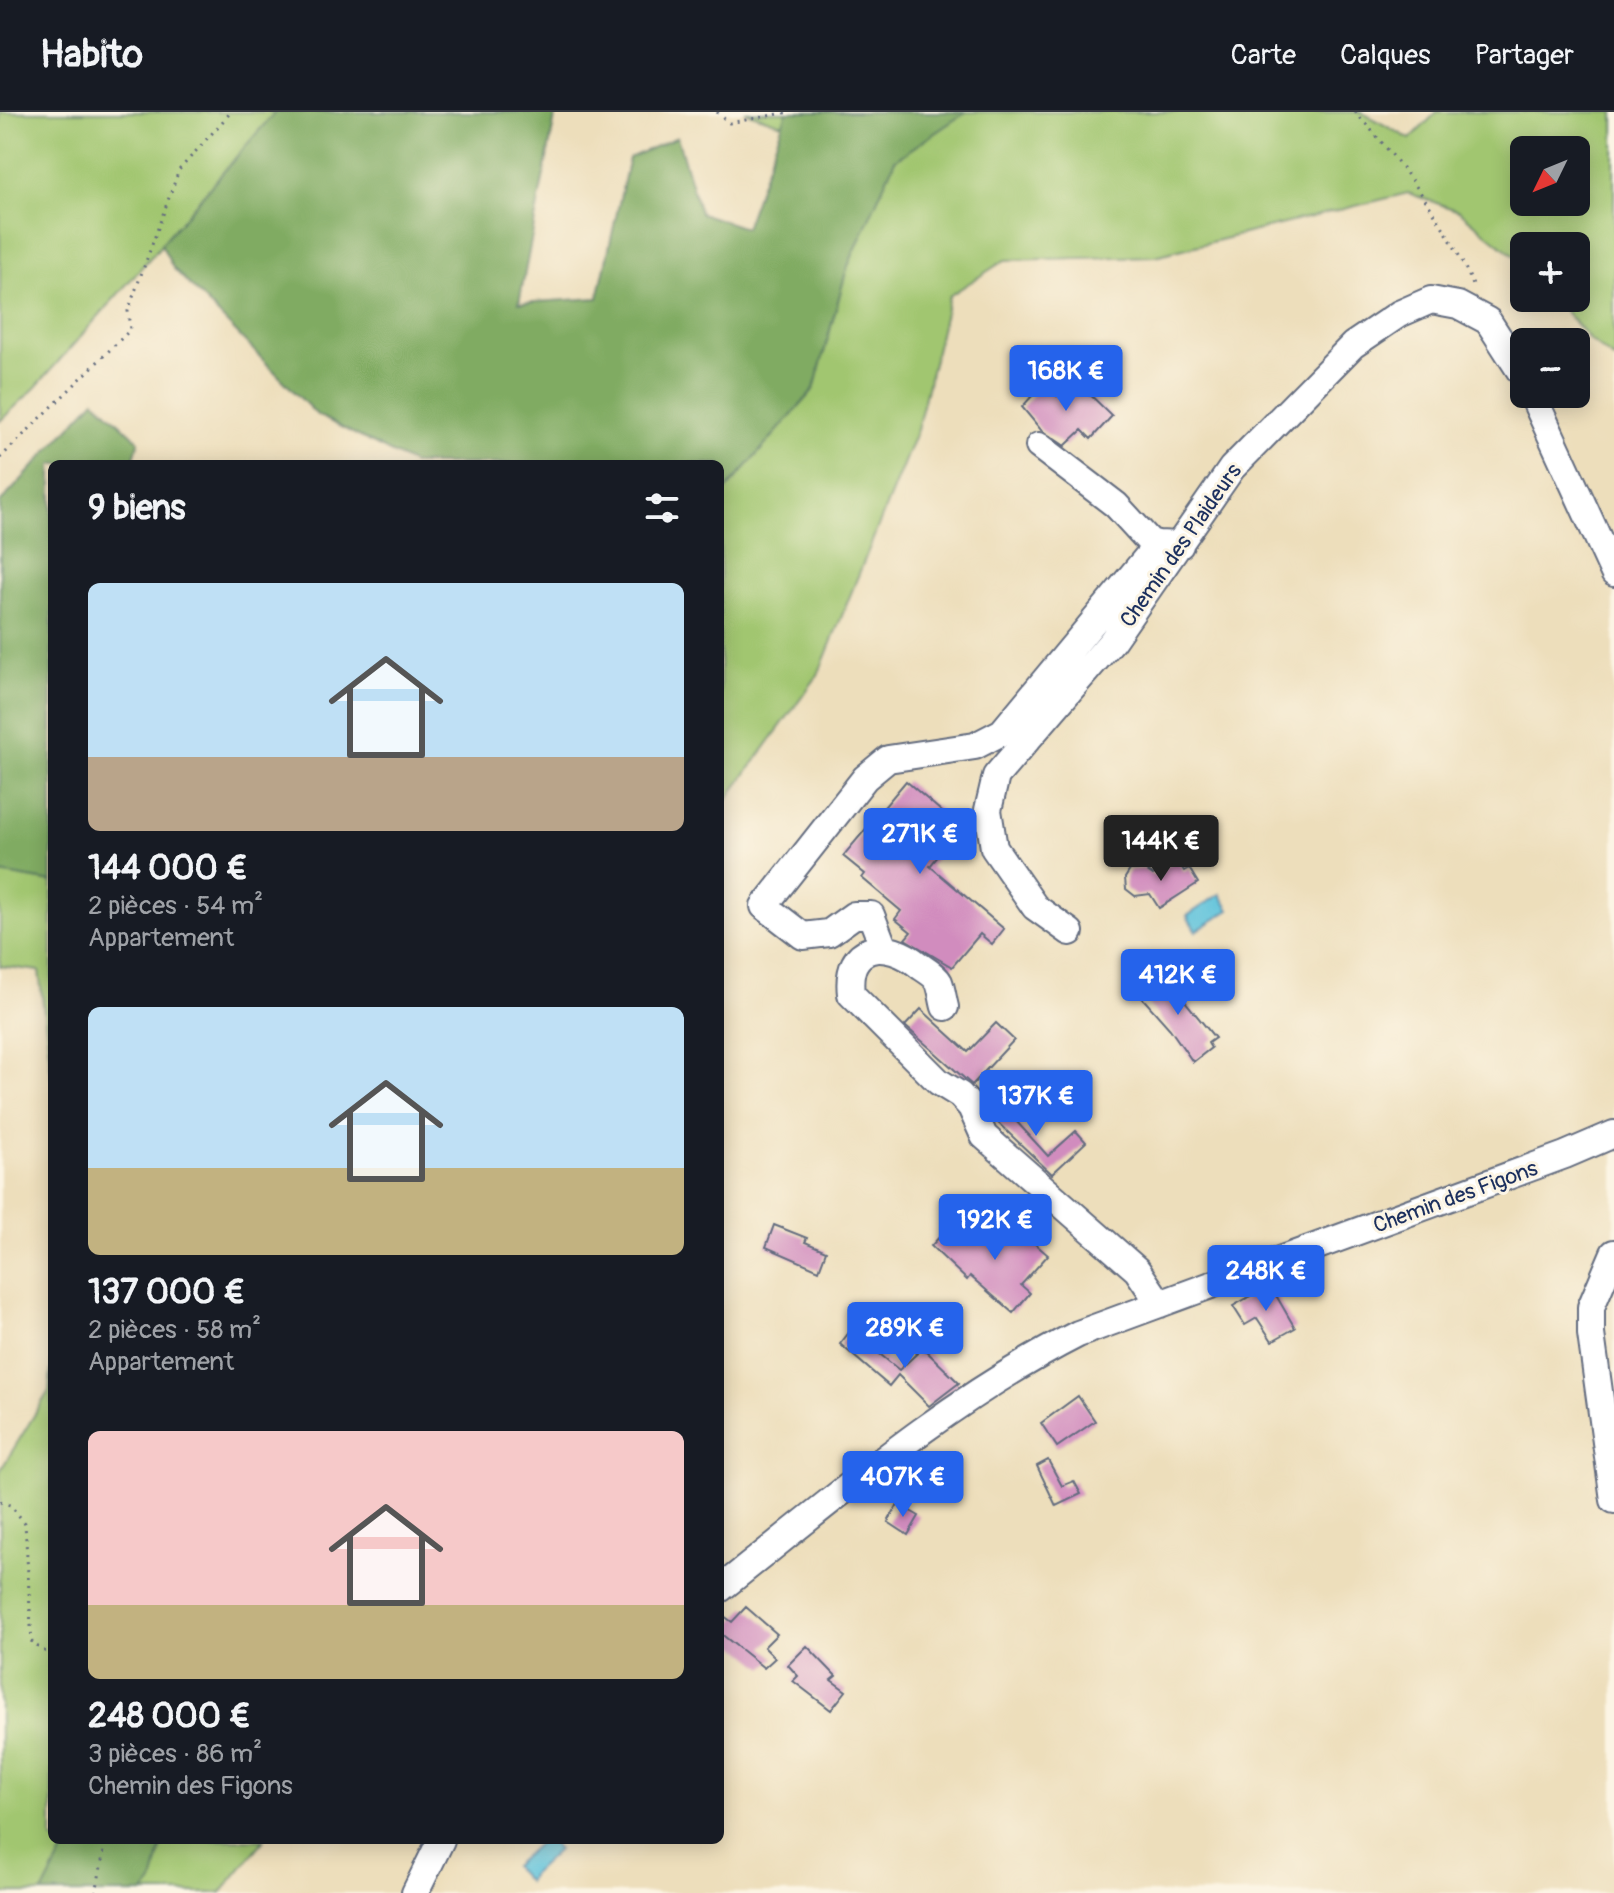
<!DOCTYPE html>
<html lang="fr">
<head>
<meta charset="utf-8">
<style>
  body { margin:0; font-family:Pangolin,sans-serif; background:#20242c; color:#f1f3f6; height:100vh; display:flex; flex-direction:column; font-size:30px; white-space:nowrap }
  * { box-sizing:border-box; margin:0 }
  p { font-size:26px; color:#9ea1a6 }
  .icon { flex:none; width:44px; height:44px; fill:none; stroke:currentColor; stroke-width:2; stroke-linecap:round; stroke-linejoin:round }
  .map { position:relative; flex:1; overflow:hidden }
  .drawer { position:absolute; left:48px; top:348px; width:676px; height:1384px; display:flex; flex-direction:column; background:#171b24; border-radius:12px; box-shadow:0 4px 20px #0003 }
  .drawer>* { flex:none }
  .needle { width:52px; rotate:227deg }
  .fabs { position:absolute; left:1510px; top:24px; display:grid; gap:16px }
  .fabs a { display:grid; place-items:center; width:80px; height:80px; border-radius:12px; background:#171b24; box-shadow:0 4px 20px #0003; font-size:40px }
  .price { position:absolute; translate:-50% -68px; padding:0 18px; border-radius:8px; background:#2563eb; color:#fff; font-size:26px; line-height:52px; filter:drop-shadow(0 2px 4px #0008) }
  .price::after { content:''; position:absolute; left:50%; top:48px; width:24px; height:18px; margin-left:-12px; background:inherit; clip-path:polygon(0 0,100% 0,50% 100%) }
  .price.selected { background:#222; color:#fff }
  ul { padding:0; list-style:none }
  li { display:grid; align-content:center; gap:16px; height:424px; padding:0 40px }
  li span { display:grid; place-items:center; height:248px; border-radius:12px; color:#555 }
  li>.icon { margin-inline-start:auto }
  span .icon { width:144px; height:144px; fill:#fffc; stroke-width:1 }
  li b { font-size:34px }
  h2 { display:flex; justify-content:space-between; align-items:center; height:96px; padding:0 40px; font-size:34px }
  header { display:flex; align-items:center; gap:48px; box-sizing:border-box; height:112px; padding:0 40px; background:#171b24; border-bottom:2px solid #363941 }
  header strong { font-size:38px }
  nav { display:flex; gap:44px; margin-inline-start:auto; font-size:28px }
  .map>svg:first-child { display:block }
  .green { fill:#a1c670; stroke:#5e7a67; stroke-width:2; fill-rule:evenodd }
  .forest { fill:#80ab62; stroke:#4e6d60; stroke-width:2 }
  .water { fill:#5dc2db; stroke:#3c789c; stroke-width:2 }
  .building { fill:#d18cbe }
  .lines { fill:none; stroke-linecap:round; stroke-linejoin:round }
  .minor-casing { stroke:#646c7f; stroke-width:30 }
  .path { stroke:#646c7f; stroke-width:3; stroke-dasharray:2 6; stroke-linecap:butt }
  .minor { stroke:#fff; stroke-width:26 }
  .labels { text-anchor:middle; stroke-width:6; stroke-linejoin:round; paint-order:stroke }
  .street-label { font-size:22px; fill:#1b2f5e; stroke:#fcf5e5 }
</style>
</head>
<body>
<header>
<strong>Habito</strong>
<nav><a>Carte</a><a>Calques</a><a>Partager</a></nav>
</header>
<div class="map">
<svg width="1614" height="1781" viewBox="0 0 1614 1781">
  <rect width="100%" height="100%" fill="#fcf5e5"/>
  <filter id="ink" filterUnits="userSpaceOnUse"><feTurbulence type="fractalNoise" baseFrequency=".0125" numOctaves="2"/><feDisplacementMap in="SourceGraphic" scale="16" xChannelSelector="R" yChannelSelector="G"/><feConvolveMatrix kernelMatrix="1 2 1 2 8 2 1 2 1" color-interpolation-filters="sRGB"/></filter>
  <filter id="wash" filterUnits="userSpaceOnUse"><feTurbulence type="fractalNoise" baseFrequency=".006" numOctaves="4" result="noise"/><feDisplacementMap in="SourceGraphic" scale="32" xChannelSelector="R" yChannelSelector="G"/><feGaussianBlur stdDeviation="1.8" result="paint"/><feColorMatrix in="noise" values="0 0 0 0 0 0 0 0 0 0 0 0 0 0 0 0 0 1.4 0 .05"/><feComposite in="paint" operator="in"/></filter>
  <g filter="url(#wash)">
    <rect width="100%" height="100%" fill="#eddebb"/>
    <path class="green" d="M0,0H279L35,276L0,309Z
      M745,0H1361L1410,27L1437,0H1614V247L1590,228L1553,186H1576V134H1524V152L1459,99L1408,81L1155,144L1005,148L949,184L917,318L818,563L720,697V385L814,277L847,156L894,48ZM1524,38H1576V90H1524Z
      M0,761L52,770V966L39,859L0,854Z
      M52,1243V1728H264L221,1781H0V1359L49,1279Z"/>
    <path class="forest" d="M275,0H556L519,191L598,186L629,46L677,25L700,101L745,116L787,0H966L895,48L847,156L814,277L720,385V352H413L317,303L173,156L161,132Z
      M95,288L139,329L132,352H52V770L0,761V391Z
      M69,1728H163L153,1771L145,1781H42Z"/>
    <path class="water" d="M1220,782L1230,798L1196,819L1187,804Z
      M542,1728H549L558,1738L531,1763L528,1770L513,1754Z"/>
    <g id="blocks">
      <path class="building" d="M1074,267L1112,304L1091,327L1082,318L1065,334L1041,318L1022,295L1044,271L1057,284Z
        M906,669L961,716L930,754L1004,817L992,832L980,822L952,855L905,827L911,820L895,807L901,799L862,766L865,762L843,744Z
        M1177,748L1184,759L1189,756L1198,771L1159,796L1150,782L1135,784L1126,777L1125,766L1130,758L1144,757L1153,763Z
        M1163,862L1215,926L1208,931L1211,936L1193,950L1170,917L1137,880Z
        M921,897L968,940L996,911L1014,928L972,973L905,914Z
        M1009,986L1023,1000L1015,1008L1048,1044L1076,1019L1086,1030L1052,1062L994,1007L992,1002Z
        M1006,1107L1048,1143L1021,1173L1030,1181L1013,1201L970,1164L967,1168L931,1134L945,1119L957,1130L969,1119L984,1132Z
        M774,1113L807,1126L805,1130L826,1139L819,1158L766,1135Z
        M1270,1173L1295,1216L1272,1229L1257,1206L1245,1213L1233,1194Z
        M851,1218L899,1258L923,1236L959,1271L929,1294L898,1263L889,1274L840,1232Z
        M1078,1284L1095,1309L1057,1335L1041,1311Z
        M1048,1348L1062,1374L1074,1369L1081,1382L1056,1394L1037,1354Z
        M898,1392L919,1404L908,1423L888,1410Z
        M746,1495L777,1522L764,1535L775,1546L764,1556L720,1521V1501L732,1510Z
        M807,1534L836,1564L831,1568L846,1579L831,1598L793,1569L798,1564L788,1553Z"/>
    </g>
  </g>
  <g filter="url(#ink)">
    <use href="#blocks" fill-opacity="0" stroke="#646c7f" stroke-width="2"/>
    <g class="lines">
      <defs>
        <path id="minor" d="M1532,282L1614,461
          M1039,334L1116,393L1150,430L1158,432
          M1070,820L1035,795L994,736L988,698L996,664L1112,529L1232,356L1353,233L1399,202L1431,188L1458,193L1488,209L1524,265
          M883,834L871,803H854L829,821L803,824L764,794L865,666L888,647L975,634L1002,620L1158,432L1180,433
          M945,895C943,888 942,878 939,870C936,864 926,858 920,854C886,826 845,831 851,882L939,970L960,983L971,995L984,1024L1137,1158L1160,1192
          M1614,1141L1591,1195V1222L1614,1388
          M720,1477C835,1386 946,1289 1078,1222L1565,1043L1614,1022
          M415,1781L441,1728"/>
      </defs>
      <use href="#minor" class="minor-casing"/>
      <path class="path" d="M717,0L729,11L790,0
        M1355,0C1402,51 1449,114 1475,178
        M0,346L130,218L128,199L179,58L231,0
        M0,1390L10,1393L25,1411L32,1531L52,1544
        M96,1781L106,1728"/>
      <use href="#minor" class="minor"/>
    </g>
  </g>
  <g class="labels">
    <g class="street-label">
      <text transform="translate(1180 433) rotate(-55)" y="8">Chemin des Plaideurs</text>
      <text transform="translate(1455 1084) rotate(-20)" y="8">Chemin des Figons</text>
    </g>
  </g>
</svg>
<div class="fabs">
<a><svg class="needle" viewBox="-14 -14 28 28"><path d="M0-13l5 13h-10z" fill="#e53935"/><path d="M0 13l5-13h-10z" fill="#9ea1a6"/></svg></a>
<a>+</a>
<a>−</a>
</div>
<b class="price" style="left:1066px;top:301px">168K €</b>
<b class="price" style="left:920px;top:764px">271K €</b>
<b class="price selected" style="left:1161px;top:771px">144K €</b>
<b class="price" style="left:1178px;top:905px">412K €</b>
<b class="price" style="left:1036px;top:1026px">137K €</b>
<b class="price" style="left:995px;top:1150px">192K €</b>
<b class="price" style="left:1266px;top:1201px">248K €</b>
<b class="price" style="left:905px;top:1258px">289K €</b>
<b class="price" style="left:903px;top:1407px">407K €</b>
<section class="drawer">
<h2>9 biens<svg class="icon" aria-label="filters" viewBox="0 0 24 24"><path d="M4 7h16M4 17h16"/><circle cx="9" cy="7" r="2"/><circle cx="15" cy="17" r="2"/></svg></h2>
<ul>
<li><span style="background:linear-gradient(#bfe0f5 70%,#b9a48a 0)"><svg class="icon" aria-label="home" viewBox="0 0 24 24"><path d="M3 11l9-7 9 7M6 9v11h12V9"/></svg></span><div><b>144 000 €</b><p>2 pièces · 54 m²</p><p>Appartement</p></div></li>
<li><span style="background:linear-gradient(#bfe0f5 65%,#c2b280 0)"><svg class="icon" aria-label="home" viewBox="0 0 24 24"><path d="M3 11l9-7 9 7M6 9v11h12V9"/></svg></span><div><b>137 000 €</b><p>2 pièces · 58 m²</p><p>Appartement</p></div></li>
<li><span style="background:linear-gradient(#f6c9c9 70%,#c2b280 0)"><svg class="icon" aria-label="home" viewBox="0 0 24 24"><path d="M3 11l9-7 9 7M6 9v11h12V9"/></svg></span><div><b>248 000 €</b><p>3 pièces · 86 m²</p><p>Chemin des Figons</p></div></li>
</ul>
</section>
</div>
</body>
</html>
